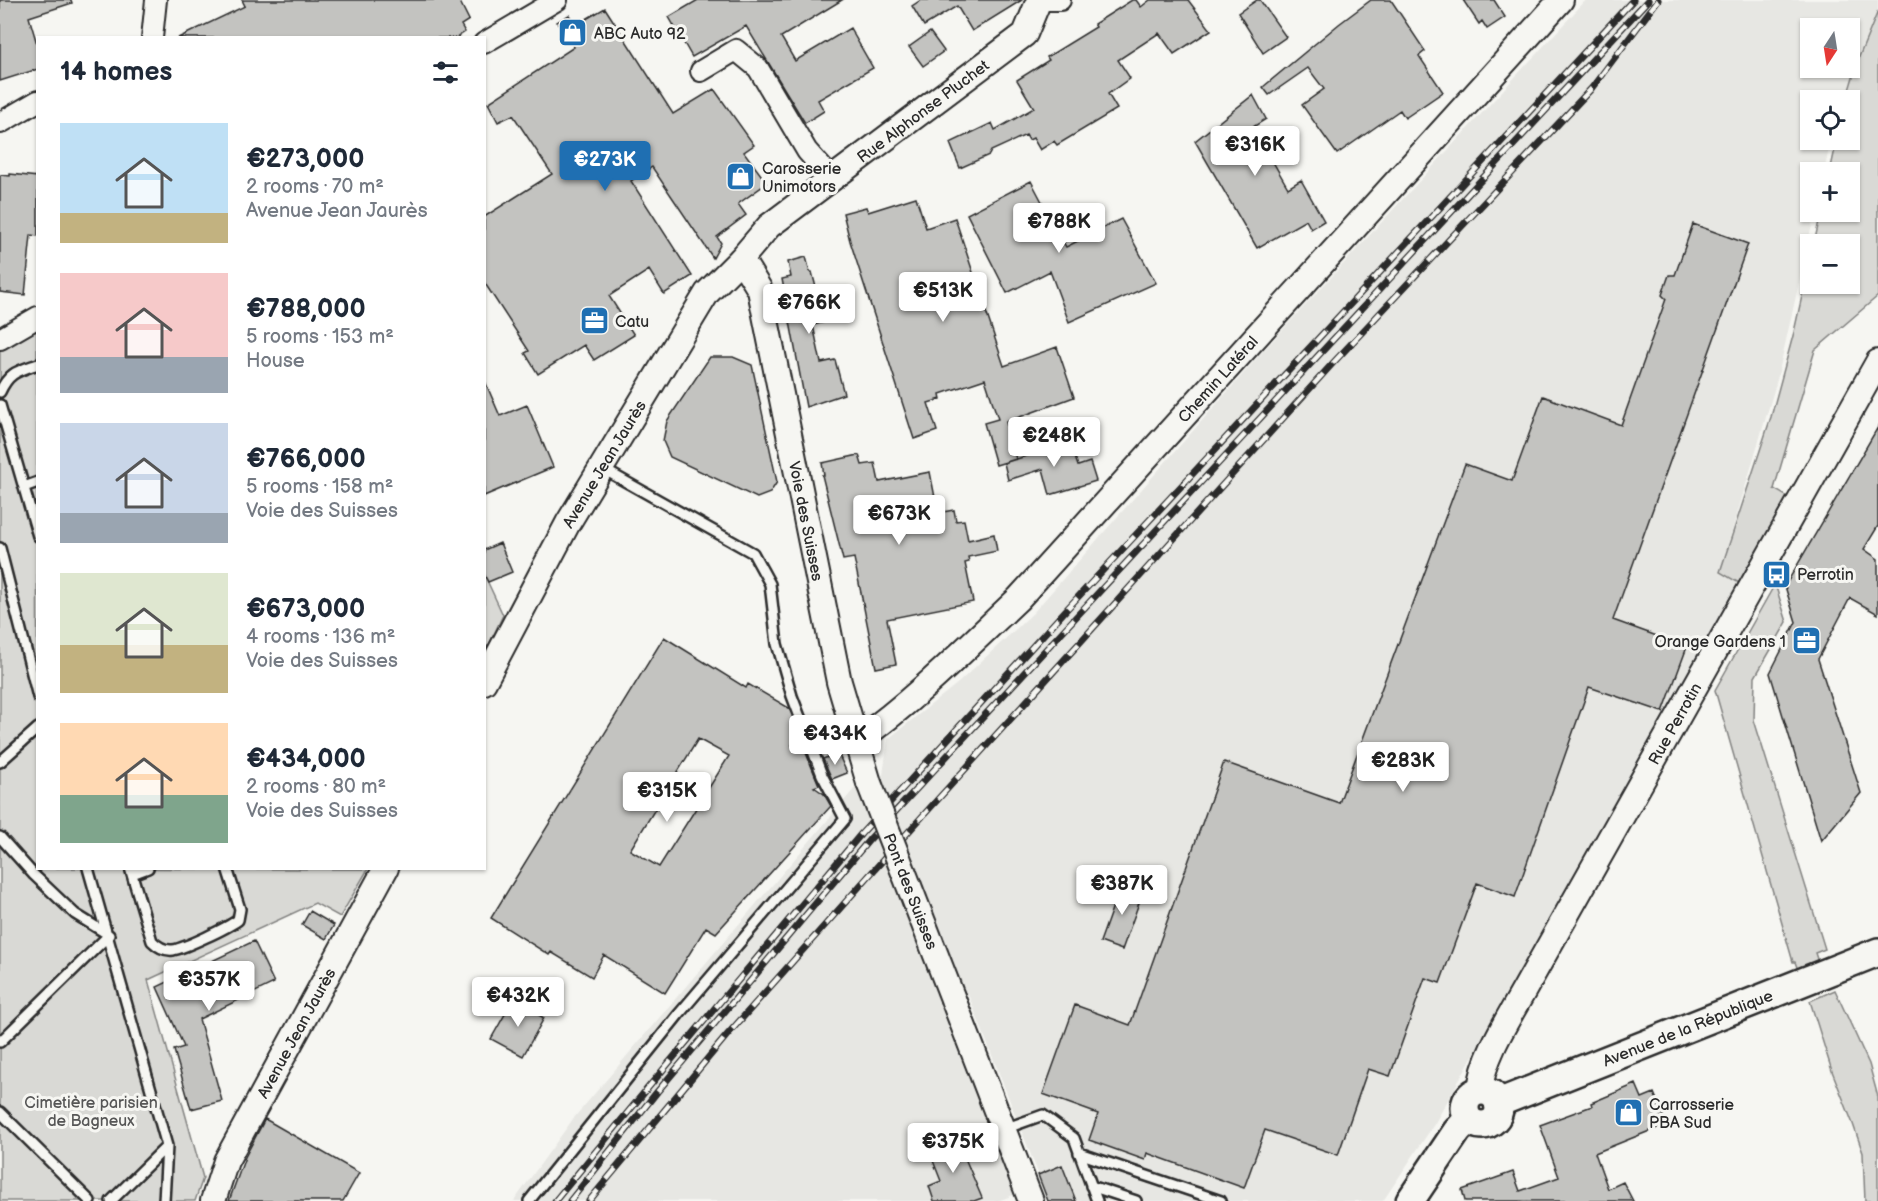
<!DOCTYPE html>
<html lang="en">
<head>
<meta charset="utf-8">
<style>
  body { margin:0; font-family:"Balsamiq Sans",sans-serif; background:#f2f2f3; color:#1f2937; height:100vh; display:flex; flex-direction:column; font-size:22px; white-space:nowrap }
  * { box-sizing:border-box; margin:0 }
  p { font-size:20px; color:#747a83 }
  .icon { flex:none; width:33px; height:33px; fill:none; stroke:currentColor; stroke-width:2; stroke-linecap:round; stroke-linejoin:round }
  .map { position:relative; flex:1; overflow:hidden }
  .side { position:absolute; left:36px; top:36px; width:450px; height:834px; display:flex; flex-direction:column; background:#fff; border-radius:0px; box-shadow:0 2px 4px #0004 }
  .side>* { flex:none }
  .needle { width:39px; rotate:192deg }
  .tools { position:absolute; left:1800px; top:18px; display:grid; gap:12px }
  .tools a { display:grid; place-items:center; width:60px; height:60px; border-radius:0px; background:#fff; box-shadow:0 2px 4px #0004; font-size:30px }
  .price { position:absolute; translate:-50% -51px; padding:0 14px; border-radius:6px; background:#fff; color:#222; font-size:20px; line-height:39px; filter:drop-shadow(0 2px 3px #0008) }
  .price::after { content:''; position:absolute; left:50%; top:36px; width:18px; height:14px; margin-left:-9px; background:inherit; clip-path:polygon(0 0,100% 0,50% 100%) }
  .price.selected { background:#1f6fb2; color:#fff }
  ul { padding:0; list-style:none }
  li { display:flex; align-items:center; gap:18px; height:150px; padding:0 24px }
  li span { display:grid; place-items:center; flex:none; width:168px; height:120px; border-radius:0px; color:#555 }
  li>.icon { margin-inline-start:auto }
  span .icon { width:72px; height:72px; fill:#fffc; stroke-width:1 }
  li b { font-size:26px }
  h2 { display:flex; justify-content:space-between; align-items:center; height:72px; padding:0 24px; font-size:26px }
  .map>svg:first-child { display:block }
  .built { fill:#e7e7e3; fill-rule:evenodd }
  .green { fill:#d9d9d5; stroke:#828280; stroke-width:1.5 }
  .building { fill:#c3c3c0; stroke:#2b2b2b; stroke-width:1.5; fill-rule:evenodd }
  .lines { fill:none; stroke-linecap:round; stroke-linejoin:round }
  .service-casing { stroke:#2b2b2b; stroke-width:14 }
  .minor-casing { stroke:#2b2b2b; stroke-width:24 }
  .tertiary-casing { stroke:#2b2b2b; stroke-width:28 }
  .secondary-casing { stroke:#2b2b2b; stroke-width:32 }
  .service { stroke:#f6f6f2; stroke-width:9 }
  .minor { stroke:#f6f6f2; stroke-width:20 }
  .tertiary { stroke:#f6f6f2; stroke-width:24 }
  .secondary { stroke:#f6f6f2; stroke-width:27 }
  .rail-casing { stroke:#2b2b2b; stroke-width:7 }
  .rail { stroke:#f6f6f2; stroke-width:4.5; stroke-dasharray:14; stroke-linecap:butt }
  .tertiary-bridge-casing { stroke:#2b2b2b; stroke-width:28; stroke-linecap:butt }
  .tertiary-bridge { stroke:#f6f6f2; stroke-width:24 }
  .labels { text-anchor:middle; stroke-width:6; stroke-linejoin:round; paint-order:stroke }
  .poi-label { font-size:16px; fill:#2b2b2b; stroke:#f6f6f2; text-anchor:start }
  .street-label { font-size:16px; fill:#2b2b2b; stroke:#f6f6f2 }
  .park-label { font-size:16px; fill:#565656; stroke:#f6f6f2 }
</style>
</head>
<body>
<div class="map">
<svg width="1878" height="1201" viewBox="0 0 1878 1201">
  <rect width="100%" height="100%" fill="#f6f6f2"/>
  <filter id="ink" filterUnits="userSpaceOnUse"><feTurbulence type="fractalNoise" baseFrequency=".0167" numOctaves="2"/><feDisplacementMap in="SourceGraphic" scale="12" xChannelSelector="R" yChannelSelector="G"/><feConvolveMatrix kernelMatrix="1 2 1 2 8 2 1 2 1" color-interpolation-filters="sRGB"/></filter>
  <g filter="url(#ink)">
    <path class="built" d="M1586,0H1878V11L1844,100H1810V140H1831L1824,172H1810V212H1815L1777,380L1720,572L1739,583L1435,1123L1383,1201H1049L968,994L949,1029L1016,1194L998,1201H514L573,1119L855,788L883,775L888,739L958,683L1033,613L1264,350ZM1810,28H1850V68H1810Z"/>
    <path class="green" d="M1878,11V296L1815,350L1774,489L1788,497L1739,583L1720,572L1771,417L1794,332L1810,260V284H1850V244H1814L1821,212H1850V172H1830L1837,140H1850V100H1846L1859,57Z
      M37,328L38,868L368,869L340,917L315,903L148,980L203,1178L195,1201H0V350Z
      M484,574L503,615L485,653H484Z
      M1775,584L1787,622L1755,677L1754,720L1825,949L1815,953L1818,962L1798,970L1795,962H1793L1715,690Z
      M1835,990L1869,1064L1878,1097V1201H1865L1863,1153L1853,1124L1832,1071L1810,1001Z"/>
    <path class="building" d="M0,0H71L72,3L29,17L38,47V69L0,81Z
      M242,0H459L469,20L461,25L465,32L456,38H178L245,6Z
      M698,0H842L781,37L795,61L850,28L873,68L818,100L824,111L805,123L746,26L692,57L669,17Z
      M921,0H1022L972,31L957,6L924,26L912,6Z
      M1132,0H1136L1141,7L1150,0H1188L1211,30L1174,54L1159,33L1118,60L1130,78L1108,94L1117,109L1057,145L1054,141L1040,150L1033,138L1029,140L1026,135L991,151L989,155L960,168L950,143L992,123L995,130L1034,108L1017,80L1049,60L1047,57L1096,27L1094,24Z
      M1257,0H1260L1286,37L1263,53L1238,13Z
      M1371,0H1391L1425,51L1419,56L1443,92L1405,118L1400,110L1337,154L1302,105L1324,89L1308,68L1269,95L1263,87L1339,24Z
      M1463,0H1494L1505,17L1487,29L1482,21L1479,24Z
      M605,8L673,114L714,89L754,145L744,152L767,183L738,204L746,215L717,237L721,243L713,258L652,167L631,181L692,276L664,294L649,270L609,296L634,335L594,360L584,345L538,374L525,353L529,351L484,282V217L552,174L513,115L498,122L488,103L574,47L557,22L569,15L576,25Z
      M930,32L944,51L923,66L909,47Z
      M1253,95L1266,119L1253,127L1288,188L1301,180L1324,221L1311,229L1306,220L1257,248L1195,141Z
      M10,174L38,177V236L31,235L25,295L0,292V175L10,176Z
      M1031,181L1066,247L1121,219L1156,283L1069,322L1050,271L1007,293L967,214Z
      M916,197L926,228L955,218L1004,366L1057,347L1074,397L1006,422L1016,459L996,465L984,423L998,419L985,379L940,394L941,399L928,403L937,431L914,439L850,241L843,213L866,207L868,212Z
      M1693,224L1748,244L1613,620L1687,647L1663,712L1589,687L1515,897L1477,883L1440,983L1425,978L1390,1076L1368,1069L1338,1155L1265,1130L1244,1188L1147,1153L1145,1160L1089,1140L1098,1114L1043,1094L1075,1005L1130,1025L1224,762L1339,803L1465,464L1512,481L1543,396L1621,425L1666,299L1662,295L1669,275H1675Z
      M806,257L810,272H812L825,322L813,325L821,363L835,360L844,394L806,407L782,279L791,277L788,262Z
      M710,357H733L752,365L777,482L770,493L757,498L670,457L663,441L667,421Z
      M484,379L500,416L527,405L553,467L484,496Z
      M1878,427V526L1864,549L1878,559V614L1850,598L1818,659L1861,793L1821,841L1770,673L1796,622L1785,586Z
      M1070,442L1078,466L1090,462L1096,481L1050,495L1043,469L1008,480L1004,463Z
      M859,455L862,465L875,463L879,482L930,472L938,513L954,510L956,521L964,520L968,540L994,534L997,551L968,557L969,562L965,563L973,602L887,619L896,664L876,668L854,558L843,560L822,475H824L822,463Z
      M500,543L512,572L488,582L484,574V550Z
      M664,637L746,688L748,684L789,708L799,733L792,745L806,753L819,785L814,787L824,794L831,806L716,933L706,927L665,993L604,955L592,977L551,952L549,955L491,918ZM698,739L729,756L659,867L630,850Z
      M838,753L847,773L832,779L823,759Z
      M1122,881L1144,889L1122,950L1100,942Z
      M310,911L334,925L326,939L302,925Z
      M254,941L274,983L199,1019L222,1101L191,1109L174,1050L184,1047L157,987Z
      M513,1000L544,1018L523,1056L491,1039Z
      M1636,1084L1642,1098L1654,1093L1667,1124L1595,1153L1608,1189L1623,1182L1633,1201H1465L1462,1190L1513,1172L1520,1191L1559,1177L1540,1125L1592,1106L1591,1103Z
      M265,1119L359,1173L343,1201H229L245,1157Z
      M956,1137L982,1198L974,1201H934L929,1186L941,1181L928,1148Z
      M1062,1165L1076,1201H1048L1038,1175Z"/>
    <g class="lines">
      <defs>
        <path id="service" d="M0,392C9,372 18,371 38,364
          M0,405L38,536
          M24,487L38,482
          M0,548L38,697
          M0,762L38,728
          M0,837L34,875L75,914L109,935L0,1042
          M88,868L167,1146L164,1201
          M130,868L152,941C157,946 164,951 173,950C185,948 227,928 238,920L240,909L227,868
          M132,874L148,868
          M0,1112L90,1201
          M1004,1129L1043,1115L1074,1138L1097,1201
          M1079,1153L1221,1201
          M1091,1186L1136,1201
          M111,1201L167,1146
          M529,1201L679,1014L845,819L822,775L792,696L777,644L770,584L753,553L603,469"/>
        <path id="minor" d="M1041,0H1060
          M152,38L156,0
          M484,43L557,0
          M701,71L736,50L758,68L807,151L832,179
          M0,123L38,101
          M0,339L38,317"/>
        <g id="tertiary">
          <path id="s1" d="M741,259L760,290L839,682L869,783"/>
          <path id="s2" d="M484,682L568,523L707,293L741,259L769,226L1025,34L1039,0"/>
          <path id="s3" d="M857,741C915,700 966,648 1018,599L1561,0"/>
          <path d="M953,999L1031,1201"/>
          <path id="s4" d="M1480,1090C1483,1056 1510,1016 1527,985L1878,362"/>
          <path id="s5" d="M213,1201L226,1161L386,868"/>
        </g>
        <g id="secondary">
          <circle cx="1482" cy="1108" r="17"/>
          <path id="s6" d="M1498,1103L1878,952"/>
          <path d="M1410,1201L1457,1131L1468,1119"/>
        </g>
      </defs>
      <use href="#service" class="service-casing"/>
      <use href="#minor" class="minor-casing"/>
      <use href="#tertiary" class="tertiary-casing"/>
      <use href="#secondary" class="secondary-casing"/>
      <use href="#service" class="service"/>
      <use href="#minor" class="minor"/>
      <use href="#tertiary" class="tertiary"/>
      <use href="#secondary" class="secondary"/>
      <defs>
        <path id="rail" d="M555,1201L652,1083L861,834L1065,611L1633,0
          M570,1201L657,1092L869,840L1648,0
          M589,1201L728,1034L891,851L1333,363L1591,89L1658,0"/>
      </defs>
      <use href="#rail" class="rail-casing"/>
      <use href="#rail" class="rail"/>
      <defs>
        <g id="tertiary-bridge">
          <path id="s7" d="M869,783L953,999"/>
        </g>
      </defs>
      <use href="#tertiary-bridge" class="tertiary-bridge-casing"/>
      <use href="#tertiary-bridge" class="tertiary-bridge"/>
    </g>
  </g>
  <defs>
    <symbol id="shop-square" viewBox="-11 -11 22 22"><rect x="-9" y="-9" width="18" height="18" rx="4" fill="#1f6fb2" stroke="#f6f6f2"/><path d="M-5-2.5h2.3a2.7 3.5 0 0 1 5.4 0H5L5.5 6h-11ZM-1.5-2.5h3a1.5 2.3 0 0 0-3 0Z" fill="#fff"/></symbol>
    <symbol id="office-square" viewBox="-11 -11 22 22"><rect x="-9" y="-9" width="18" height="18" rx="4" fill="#1f6fb2" stroke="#f6f6f2"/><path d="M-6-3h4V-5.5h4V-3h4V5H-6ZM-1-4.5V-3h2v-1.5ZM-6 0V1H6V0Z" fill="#fff"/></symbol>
    <symbol id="bus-square" viewBox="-11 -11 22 22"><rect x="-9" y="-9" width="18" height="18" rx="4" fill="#1f6fb2" stroke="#f6f6f2"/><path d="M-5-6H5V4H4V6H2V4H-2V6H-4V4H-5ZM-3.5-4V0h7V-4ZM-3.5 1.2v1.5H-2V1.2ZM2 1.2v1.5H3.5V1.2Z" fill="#fff"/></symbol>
  </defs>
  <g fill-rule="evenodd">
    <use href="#shop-square" x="556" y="16" width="33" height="33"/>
    <use href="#shop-square" x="724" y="160" width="33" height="33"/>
    <use href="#office-square" x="578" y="304" width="33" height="33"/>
    <use href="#bus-square" x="1760" y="558" width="33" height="33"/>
    <use href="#office-square" x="1790" y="624" width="33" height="33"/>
    <use href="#shop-square" x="1612" y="1096" width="33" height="33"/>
  </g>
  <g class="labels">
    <g class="poi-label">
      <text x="594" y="39">ABC Auto 92</text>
      <text x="762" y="174">Carosserie<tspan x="762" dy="18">Unimotors</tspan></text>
      <text x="615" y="327">Catu</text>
      <text x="1797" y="580">Perrotin</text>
      <text x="1786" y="647" text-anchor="end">Orange Gardens 1</text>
      <text x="1649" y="1110">Carrosserie<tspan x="1649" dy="18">PBA Sud</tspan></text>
    </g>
    <g class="street-label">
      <text dy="6" stroke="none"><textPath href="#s2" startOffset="732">Rue Alphonse Pluchet</textPath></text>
      <text dy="6" stroke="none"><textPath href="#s3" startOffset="512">Chemin Latéral</textPath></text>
      <text dy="6" stroke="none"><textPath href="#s2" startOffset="249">Avenue Jean Jaurès</textPath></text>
      <text dy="6" stroke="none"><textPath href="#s1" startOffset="272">Voie des Suisses</textPath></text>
      <text dy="6" stroke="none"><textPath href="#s4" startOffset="416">Rue Perrotin</textPath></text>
      <text dy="6" stroke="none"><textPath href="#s7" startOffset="116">Pont des Suisses</textPath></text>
      <text dy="6" stroke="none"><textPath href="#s6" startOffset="204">Avenue de la République</textPath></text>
      <text dy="6" stroke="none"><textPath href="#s5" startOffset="188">Avenue Jean Jaurès</textPath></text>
    </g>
    <g class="park-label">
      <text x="91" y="1108">Cimetière parisien<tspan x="91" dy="18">de Bagneux</tspan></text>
    </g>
  </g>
</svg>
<div class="tools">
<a><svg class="needle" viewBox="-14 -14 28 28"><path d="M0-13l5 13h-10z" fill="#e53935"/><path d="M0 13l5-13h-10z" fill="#747a83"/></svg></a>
<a><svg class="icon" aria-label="locate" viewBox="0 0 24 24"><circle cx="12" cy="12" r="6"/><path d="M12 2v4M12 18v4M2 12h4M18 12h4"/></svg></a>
<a>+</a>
<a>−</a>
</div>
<b class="price" style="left:1255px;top:177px">€316K</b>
<b class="price selected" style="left:605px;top:192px">€273K</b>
<b class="price" style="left:1059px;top:254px">€788K</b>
<b class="price" style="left:943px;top:323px">€513K</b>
<b class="price" style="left:809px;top:335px">€766K</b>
<b class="price" style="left:1054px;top:468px">€248K</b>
<b class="price" style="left:899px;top:546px">€673K</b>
<b class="price" style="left:835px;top:766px">€434K</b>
<b class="price" style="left:1403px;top:793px">€283K</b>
<b class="price" style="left:667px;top:823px">€315K</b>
<b class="price" style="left:1122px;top:916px">€387K</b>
<b class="price" style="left:209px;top:1012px">€357K</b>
<b class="price" style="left:518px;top:1028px">€432K</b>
<b class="price" style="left:953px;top:1174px">€375K</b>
<section class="side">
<h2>14 homes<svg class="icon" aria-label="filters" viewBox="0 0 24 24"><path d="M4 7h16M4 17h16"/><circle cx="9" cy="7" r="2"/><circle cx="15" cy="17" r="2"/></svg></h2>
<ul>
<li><span style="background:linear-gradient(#bfe0f5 75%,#c2b280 0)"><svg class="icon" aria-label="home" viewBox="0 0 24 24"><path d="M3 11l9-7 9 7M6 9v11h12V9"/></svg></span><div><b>€273,000</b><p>2 rooms · 70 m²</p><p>Avenue Jean Jaurès</p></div></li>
<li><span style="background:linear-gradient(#f6c9c9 70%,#9aa5b1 0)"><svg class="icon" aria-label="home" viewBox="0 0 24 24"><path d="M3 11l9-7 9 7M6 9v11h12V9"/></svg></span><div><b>€788,000</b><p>5 rooms · 153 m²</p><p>House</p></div></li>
<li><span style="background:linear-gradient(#c9d6e8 75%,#9aa5b1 0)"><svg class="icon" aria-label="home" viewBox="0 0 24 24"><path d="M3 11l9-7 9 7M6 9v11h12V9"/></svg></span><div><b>€766,000</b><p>5 rooms · 158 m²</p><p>Voie des Suisses</p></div></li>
<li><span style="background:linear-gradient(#dfe7d0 60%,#c2b280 0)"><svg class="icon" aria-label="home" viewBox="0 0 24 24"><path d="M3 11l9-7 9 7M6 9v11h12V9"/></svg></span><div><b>€673,000</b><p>4 rooms · 136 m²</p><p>Voie des Suisses</p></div></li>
<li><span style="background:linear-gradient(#ffd9b3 60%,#7fa58c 0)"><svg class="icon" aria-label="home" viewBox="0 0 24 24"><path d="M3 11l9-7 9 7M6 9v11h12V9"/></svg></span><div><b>€434,000</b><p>2 rooms · 80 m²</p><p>Voie des Suisses</p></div></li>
</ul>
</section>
</div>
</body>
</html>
